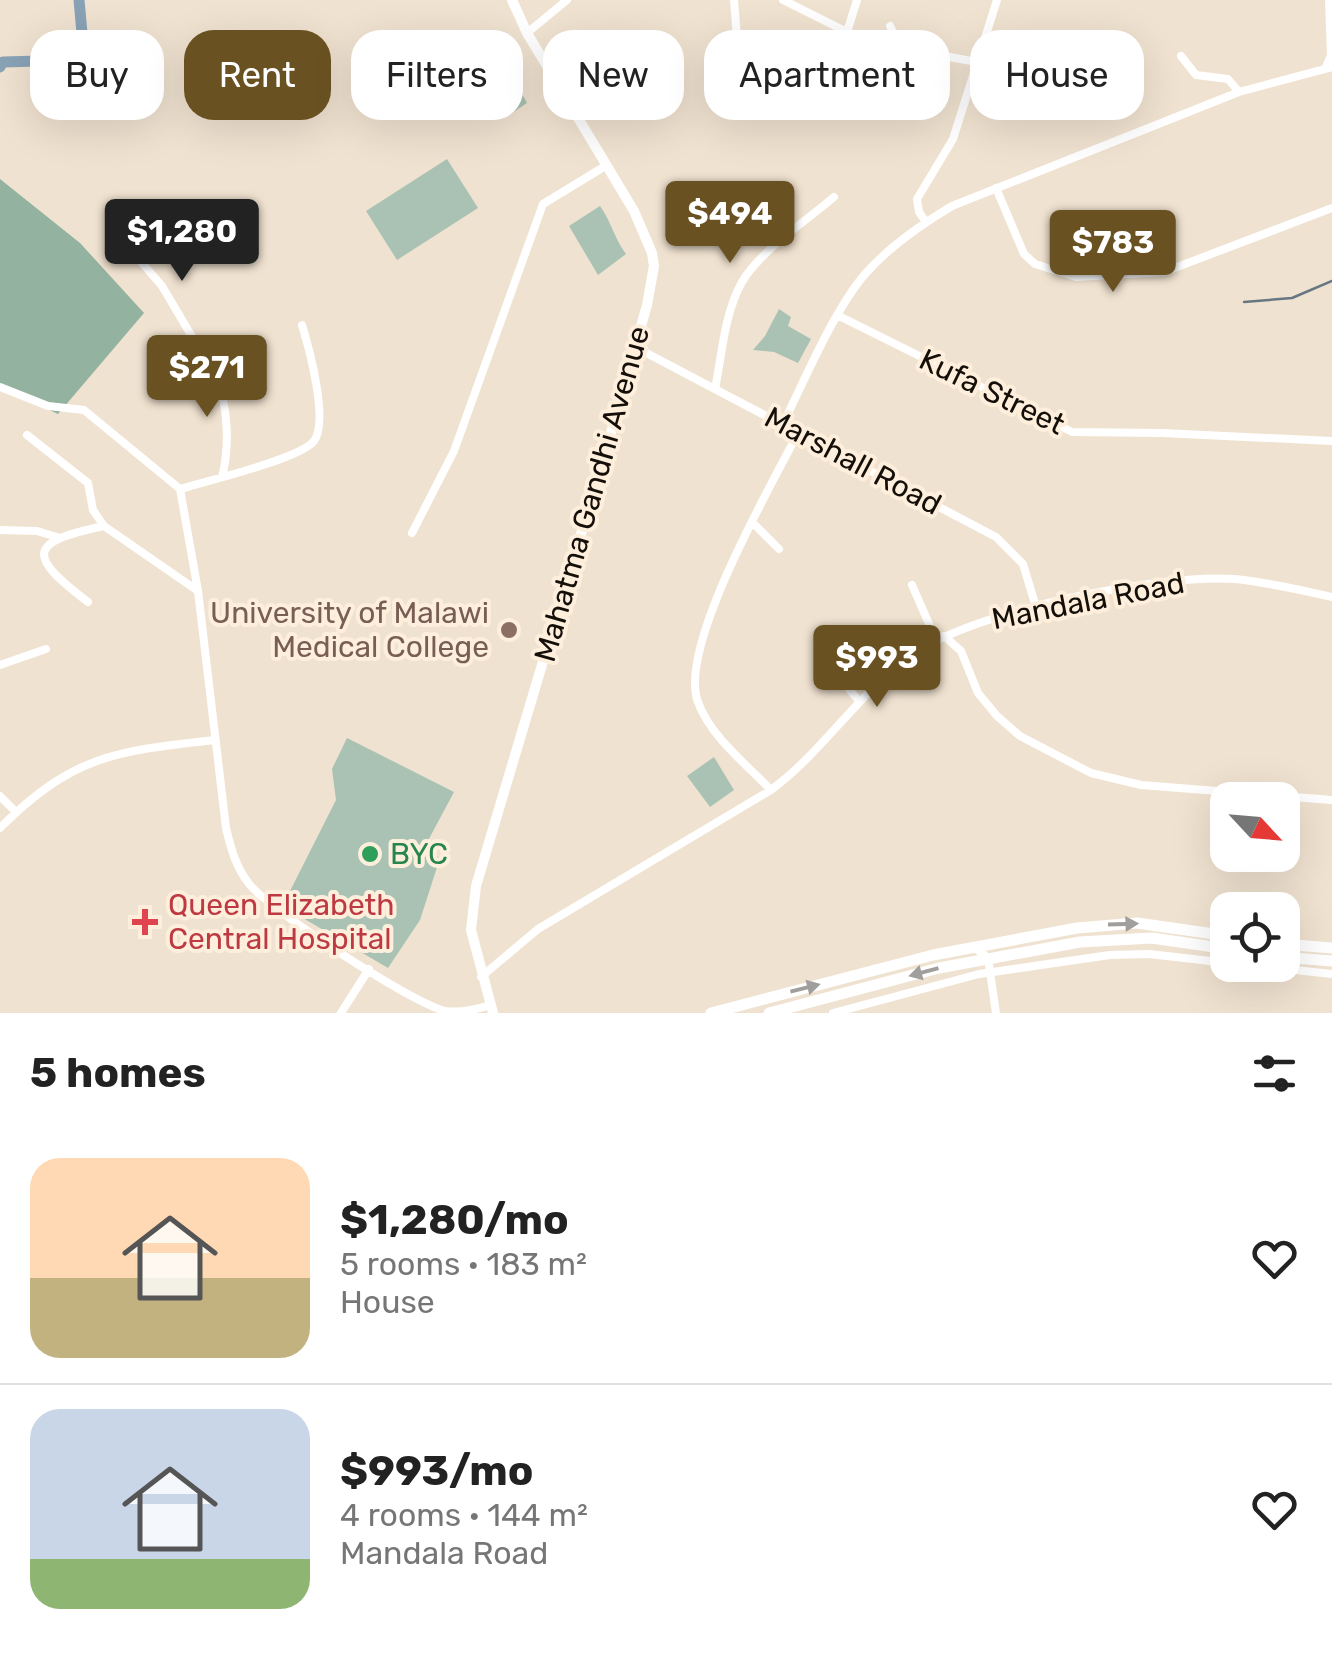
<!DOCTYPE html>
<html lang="en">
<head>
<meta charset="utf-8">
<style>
  body { margin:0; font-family:Rubik,sans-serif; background:#f2f2f2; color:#222; height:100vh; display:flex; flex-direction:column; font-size:38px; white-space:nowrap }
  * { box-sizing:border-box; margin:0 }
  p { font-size:32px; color:#767676 }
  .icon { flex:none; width:55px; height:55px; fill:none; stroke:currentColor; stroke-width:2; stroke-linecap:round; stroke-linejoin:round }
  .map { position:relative; height:1013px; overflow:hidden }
  .side { display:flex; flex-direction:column; background:#fff; flex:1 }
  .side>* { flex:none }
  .guide { position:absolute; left:30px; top:30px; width:1272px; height:90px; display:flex; gap:20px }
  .needle { width:65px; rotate:116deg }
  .buttons { position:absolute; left:1210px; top:782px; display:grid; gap:20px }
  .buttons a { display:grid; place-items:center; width:90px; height:90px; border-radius:20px; background:#fff; box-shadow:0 10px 40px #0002; font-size:50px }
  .price { position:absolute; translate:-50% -85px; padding:0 22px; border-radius:10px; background:#695122; color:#fff; font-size:32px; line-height:65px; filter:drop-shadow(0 2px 5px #0008) }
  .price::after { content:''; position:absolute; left:50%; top:60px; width:30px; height:22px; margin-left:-15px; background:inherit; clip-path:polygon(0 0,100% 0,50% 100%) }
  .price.selected { background:#222; color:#fff }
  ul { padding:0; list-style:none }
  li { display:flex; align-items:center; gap:30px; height:250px; padding:0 30px }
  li+li { border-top:2px solid #e0e0e0 }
  li span { display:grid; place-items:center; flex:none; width:280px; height:200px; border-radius:30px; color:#555 }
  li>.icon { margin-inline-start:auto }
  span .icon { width:120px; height:120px; fill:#fffc; stroke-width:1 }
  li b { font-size:42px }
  h2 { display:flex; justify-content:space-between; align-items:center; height:120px; padding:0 30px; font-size:42px }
  .chip { padding:0 35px; border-radius:30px; background:#fff; box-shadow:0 10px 40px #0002; font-size:35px; line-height:90px }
  .chip.selected { background:#695122; color:#fff }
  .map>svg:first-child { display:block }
  .green { fill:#a9c2b3 }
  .forest { fill:#94b2a0 }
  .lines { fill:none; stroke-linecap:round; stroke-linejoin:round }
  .stream { stroke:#667682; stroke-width:2.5 }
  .river { stroke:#89a2b6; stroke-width:11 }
  .minor { stroke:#fff; stroke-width:8 }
  .major { stroke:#fff; stroke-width:10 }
  .highway { stroke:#fff; stroke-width:11 }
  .oneway { fill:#a19f9d }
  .education-dot { fill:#8d6e63; stroke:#feefdd; stroke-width:4 }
  .leisure-dot { fill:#2e9e5b; stroke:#feefdd; stroke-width:4 }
  .health-dot { fill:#e0444e; stroke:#feefdd; stroke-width:4 }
  .labels { text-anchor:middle; stroke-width:8; stroke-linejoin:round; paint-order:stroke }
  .street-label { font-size:30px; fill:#140f09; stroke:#feefdd }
  .education-label { font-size:30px; fill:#785e54; stroke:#feefdd; text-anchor:end }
  .leisure-label { font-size:30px; fill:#27864d; stroke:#feefdd; text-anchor:start }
  .health-label { font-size:30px; fill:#be3a42; stroke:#feefdd; text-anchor:start }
</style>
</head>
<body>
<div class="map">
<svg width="1332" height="1013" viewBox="0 0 1332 1013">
  <rect width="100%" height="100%" fill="#f0e2d0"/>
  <path class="green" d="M515,81L527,103L506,117L496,94Z
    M447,159L478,208L397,260L366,211Z
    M600,206C612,223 614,238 626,254L598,275L569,226Z
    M779,309L791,317L788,326L811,339L798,363L774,352L753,350L765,336Z
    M347,738L454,792L423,850L440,858L420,920L388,968L296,914L288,895L336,800L332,769Z
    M714,757L734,790L710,807L687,776Z"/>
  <path class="forest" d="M0,179L80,243L144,313L58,414L0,387Z"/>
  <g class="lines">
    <path class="stream" d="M1244,302L1292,298L1332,281"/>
    <path class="river" d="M0,67L3,62L39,61L82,33L79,0"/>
    <path class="minor" d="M734,0L738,51
      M783,0L847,32L857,0
      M890,26L899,44L905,49L977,62
      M527,33L567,0
      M1181,56L1196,75L1228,79L1239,92
      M841,57L870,46L901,48
      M1326,67L1331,55L1329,0
      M996,188L1024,254L1035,264L1076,277L1164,272L1332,208
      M926,222L919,212L917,199L953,139L997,0
      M112,228L162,286L217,379C228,410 230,445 222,477
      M839,316L1072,432L1162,433L1332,441
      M635,347L996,537L1023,564L1036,607
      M0,387L48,406L84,410L180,489L198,591L226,828C231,849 236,868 250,885C274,913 410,1002 445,1011C461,1013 475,1010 490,1005
      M715,389C722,355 724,314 742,282C760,251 806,221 834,197
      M783,424C804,381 835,308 866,273C890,246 922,224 952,206L1239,92L1332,67
      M27,435L88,483L93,510L104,526L198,591
      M180,489C206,481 300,459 314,441C329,421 309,348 302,325
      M752,522L779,549
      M0,530L37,531L60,538
      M412,533L454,451L543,204L607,165
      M912,585L936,640
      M88,602C26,555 28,542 104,526
      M944,636L961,651L978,693L997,716L1020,736L1091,773L1141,785L1332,800
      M839,660L848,688L859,701
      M0,665L46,649
      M771,790C746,764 710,736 698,702C677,648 771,486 798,433
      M0,796L16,812
      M0,828C73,755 116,751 214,740
      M974,947L988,958L996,1013
      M1249,965L1332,974
      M481,977L538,929L771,790C825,750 860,690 915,653C979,610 1157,574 1234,579C1267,582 1300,590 1332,597
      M341,1013L369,969
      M833,1013L979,974L1110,955L1149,954L1228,963"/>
    <path class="major" d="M493,1013L471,930L476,886L607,447L647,305L654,266L652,253L634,211L527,33L512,0"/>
    <path class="highway" d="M1282,944L1332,948
      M1282,957L1332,961
      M711,1013L933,955L1077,928L1137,923L1228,936
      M769,1013L939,968L1080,942L1152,938L1228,949"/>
  </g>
  <defs><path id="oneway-solid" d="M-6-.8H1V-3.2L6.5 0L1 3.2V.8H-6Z" transform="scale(2.5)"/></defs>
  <g class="oneway">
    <use href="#oneway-solid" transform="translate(1123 924) rotate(-2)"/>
    <use href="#oneway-solid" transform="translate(924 972) rotate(165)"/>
    <use href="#oneway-solid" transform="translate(805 988) rotate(-14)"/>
  </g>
  <circle class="education-dot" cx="509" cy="630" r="10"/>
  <circle class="leisure-dot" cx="370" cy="854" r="10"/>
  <path class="health-dot" d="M140 907h10v10h10v10h-10v10h-10v-10h-10v-10h10z"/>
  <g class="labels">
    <g class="street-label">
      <text transform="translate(992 392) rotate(26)" y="10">Kufa Street</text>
      <text transform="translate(853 461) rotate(28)" y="10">Marshall Road</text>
      <text transform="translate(592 494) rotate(-74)" y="10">Mahatma Gandhi Avenue</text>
      <text transform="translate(1088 601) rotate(-11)" y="10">Mandala Road</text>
    </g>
    <g class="education-label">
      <text x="489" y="623">University of Malawi<tspan x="489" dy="34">Medical College</tspan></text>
    </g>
    <g class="leisure-label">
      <text x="390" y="864">BYC</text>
    </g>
    <g class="health-label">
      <text x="168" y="915">Queen Elizabeth<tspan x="168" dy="34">Central Hospital</tspan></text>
    </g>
  </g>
</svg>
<div class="buttons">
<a><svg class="needle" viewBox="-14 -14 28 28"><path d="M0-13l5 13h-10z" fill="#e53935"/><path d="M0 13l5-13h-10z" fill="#767676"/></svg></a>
<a><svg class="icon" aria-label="locate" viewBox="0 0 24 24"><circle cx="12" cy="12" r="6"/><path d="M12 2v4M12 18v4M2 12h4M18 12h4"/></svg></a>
</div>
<b class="price" style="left:730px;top:266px">$494</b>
<b class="price selected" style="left:182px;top:284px">$1,280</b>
<b class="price" style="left:1113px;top:295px">$783</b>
<b class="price" style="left:207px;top:420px">$271</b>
<b class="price" style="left:877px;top:710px">$993</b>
<div class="guide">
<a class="chip">Buy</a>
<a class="chip selected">Rent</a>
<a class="chip">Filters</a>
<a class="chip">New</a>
<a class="chip">Apartment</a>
<a class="chip">House</a>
</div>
</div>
<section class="side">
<h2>5 homes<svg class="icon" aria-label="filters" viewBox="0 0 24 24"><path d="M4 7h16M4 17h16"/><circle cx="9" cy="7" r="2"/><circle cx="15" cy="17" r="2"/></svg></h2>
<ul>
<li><span style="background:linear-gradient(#ffd9b3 60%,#c2b280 0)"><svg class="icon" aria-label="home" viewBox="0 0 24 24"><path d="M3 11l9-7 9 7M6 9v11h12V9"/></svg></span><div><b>$1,280/mo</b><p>5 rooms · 183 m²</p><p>House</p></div><svg class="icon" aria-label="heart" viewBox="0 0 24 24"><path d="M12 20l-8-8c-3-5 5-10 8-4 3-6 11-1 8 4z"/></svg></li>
<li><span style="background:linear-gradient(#c9d6e8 75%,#8fb573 0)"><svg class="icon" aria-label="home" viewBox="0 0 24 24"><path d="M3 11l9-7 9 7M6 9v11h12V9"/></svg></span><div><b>$993/mo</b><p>4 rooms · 144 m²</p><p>Mandala Road</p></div><svg class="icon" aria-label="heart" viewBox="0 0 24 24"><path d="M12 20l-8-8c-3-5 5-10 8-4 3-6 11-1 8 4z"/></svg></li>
</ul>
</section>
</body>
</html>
